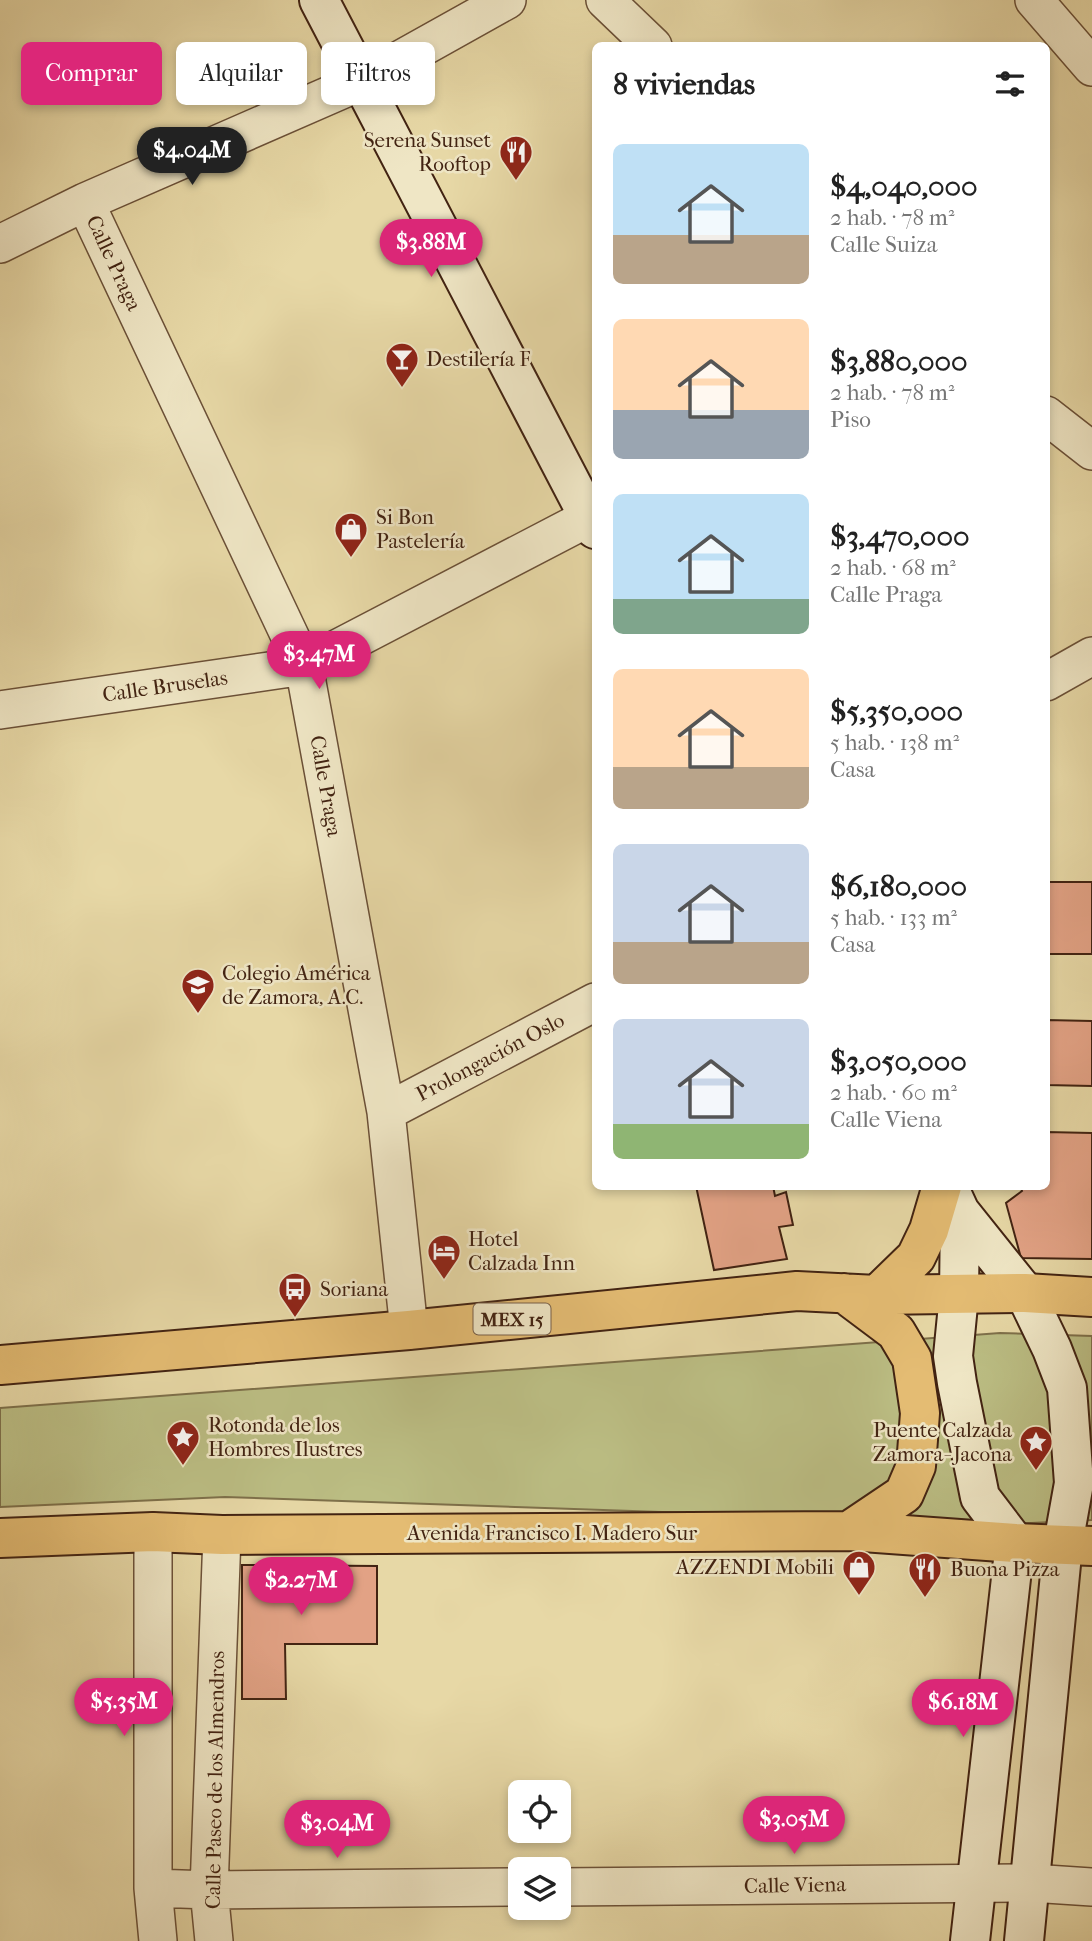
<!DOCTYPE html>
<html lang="es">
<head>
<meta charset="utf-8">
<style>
  body { margin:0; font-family:"IM FELL French Canon",serif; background:#f6f6f6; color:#222; height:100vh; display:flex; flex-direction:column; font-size:26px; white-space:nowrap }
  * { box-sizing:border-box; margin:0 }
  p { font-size:23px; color:#767676 }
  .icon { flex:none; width:38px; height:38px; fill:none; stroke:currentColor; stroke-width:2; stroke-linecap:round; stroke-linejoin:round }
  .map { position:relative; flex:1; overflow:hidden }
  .sheet { position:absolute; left:592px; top:42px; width:458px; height:1148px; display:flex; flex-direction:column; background:#fff; border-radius:10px; box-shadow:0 4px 10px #0003 }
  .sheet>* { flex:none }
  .guide { position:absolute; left:21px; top:42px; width:466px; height:63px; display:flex; gap:14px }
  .controls { position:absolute; left:508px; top:1780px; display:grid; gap:14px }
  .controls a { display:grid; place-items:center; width:63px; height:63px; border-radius:10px; background:#fff; box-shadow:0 4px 10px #0003; font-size:35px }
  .price { position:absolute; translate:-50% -60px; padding:0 16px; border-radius:24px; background:#db2777; color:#fff; font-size:23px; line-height:46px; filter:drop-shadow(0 2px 4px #0008) }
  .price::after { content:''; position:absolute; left:50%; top:42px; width:21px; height:16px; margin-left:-10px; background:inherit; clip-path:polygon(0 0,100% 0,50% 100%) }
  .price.active { background:#222; color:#fff }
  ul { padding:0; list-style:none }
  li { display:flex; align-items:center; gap:21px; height:175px; padding:0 21px }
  li span { display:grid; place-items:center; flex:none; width:196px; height:140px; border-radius:10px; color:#555 }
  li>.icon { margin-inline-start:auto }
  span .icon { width:84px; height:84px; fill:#fffc; stroke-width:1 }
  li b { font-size:30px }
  h2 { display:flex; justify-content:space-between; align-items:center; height:84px; padding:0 21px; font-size:30px }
  .pill { padding:0 24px; border-radius:10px; background:#fff; box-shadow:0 4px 10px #0003; font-size:24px; line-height:63px }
  .pill.active { background:#db2777; color:#fff }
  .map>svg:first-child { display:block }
  .green { fill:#bbbd83; stroke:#7e704a; stroke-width:2 }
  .building { fill:#e2a285; stroke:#422312; stroke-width:2 }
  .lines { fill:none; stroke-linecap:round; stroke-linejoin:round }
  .street-casing { stroke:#6b5037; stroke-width:40 }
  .secondary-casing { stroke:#422312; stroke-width:42 }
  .primary-casing { stroke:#422312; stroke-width:42 }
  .street { stroke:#efe6c5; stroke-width:37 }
  .secondary { stroke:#efe6c5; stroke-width:38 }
  .primary { stroke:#e4bc73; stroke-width:38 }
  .labels { text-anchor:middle; stroke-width:5; stroke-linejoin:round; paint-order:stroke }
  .shield { fill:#efe6c5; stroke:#765e48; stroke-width:2 }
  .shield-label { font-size:19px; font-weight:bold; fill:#422312 }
  .poi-label { font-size:21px; fill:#422312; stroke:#efe6c5; text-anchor:start }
  .street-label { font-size:21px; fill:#422312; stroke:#efe6c5 }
</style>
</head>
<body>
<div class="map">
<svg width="1092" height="1941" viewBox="0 0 1092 1941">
  <rect width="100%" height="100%" fill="#e7d8a6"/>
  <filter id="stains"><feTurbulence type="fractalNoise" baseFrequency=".00286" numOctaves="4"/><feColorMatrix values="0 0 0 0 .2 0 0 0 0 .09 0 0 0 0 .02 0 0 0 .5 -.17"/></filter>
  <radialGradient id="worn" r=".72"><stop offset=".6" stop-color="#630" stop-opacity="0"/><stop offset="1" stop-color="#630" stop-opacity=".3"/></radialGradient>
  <path class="green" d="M1000,1333L1092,1336V1520L1009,1524L225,1497L0,1507V1408Z"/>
  <path class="building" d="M1046,882H1092V954H1046Z
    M1046,1020L1092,1021V1086L1046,1085Z
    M1046,1132L1092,1133V1259L1021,1258L1006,1203L1022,1191L1020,1186H1046Z
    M696,1186H773L775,1196L786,1192L793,1225L779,1227L787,1259L714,1270Z
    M242,1565L377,1566V1644H285L286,1699H242Z"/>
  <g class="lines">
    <defs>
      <path id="street" d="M605,0L653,46
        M1034,0L1092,67
        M85,202L304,666L386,1112L409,1330
        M0,244L85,202L362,81L507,0
        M1046,415L1092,451
        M1046,682L1092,656
        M0,710L304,666L588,518
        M386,1112L595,1002
        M153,1532V1888L158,1941
        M558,1887L1031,1883L1092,1887
        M153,1888L209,1890L520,1887
        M214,1941L209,1890L222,1535"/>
      <path id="secondary" d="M319,0L595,529
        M948,1186L960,1212L1025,1293L1052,1349L1067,1388L1074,1483L1063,1544L1024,1941
        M960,1212L959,1295L953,1356L957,1383L980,1497L1015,1543L970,1941"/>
      <path id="primary" d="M844,1293L896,1332L912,1359L920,1413L916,1466L904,1494L849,1531
        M877,1295L916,1257L929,1230L942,1186
        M0,1365L409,1330L797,1291L877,1295L1025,1293L1092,1297
        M0,1538L153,1532L222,1535L849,1531L1015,1543L1092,1546"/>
    </defs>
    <use href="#street" class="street-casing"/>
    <use href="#secondary" class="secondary-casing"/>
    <use href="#primary" class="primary-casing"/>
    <use href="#street" class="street"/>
    <use href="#secondary" class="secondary"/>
    <use href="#primary" class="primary"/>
  </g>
  <defs>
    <symbol id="restaurant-pin" viewBox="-11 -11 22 30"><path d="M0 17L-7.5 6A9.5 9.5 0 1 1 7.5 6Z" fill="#8f2418" stroke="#efe6c5"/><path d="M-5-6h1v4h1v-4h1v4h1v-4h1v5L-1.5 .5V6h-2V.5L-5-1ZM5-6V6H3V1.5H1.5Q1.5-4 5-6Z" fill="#fff"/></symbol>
    <symbol id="bar-pin" viewBox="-11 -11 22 30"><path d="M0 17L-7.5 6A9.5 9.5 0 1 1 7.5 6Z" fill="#8f2418" stroke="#efe6c5"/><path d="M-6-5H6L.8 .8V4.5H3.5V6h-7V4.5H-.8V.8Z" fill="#fff"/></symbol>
    <symbol id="shop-pin" viewBox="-11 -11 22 30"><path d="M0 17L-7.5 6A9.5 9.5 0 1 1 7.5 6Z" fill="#8f2418" stroke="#efe6c5"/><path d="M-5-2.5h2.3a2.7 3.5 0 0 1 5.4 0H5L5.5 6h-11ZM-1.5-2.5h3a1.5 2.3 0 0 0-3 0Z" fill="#fff"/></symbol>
    <symbol id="school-pin" viewBox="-11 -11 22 30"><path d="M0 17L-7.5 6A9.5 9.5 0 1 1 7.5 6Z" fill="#8f2418" stroke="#efe6c5"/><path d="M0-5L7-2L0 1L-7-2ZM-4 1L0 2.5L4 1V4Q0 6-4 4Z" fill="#fff"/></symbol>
    <symbol id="hotel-pin" viewBox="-11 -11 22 30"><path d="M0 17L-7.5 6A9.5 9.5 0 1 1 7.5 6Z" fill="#8f2418" stroke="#efe6c5"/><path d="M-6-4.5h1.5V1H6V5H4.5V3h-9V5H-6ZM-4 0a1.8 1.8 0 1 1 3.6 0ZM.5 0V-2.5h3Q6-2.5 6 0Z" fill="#fff"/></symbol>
    <symbol id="bus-pin" viewBox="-11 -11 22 30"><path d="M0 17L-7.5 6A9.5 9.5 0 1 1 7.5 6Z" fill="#8f2418" stroke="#efe6c5"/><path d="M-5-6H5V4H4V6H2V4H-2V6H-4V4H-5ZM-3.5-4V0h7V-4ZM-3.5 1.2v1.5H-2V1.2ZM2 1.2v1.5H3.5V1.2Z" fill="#fff"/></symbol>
    <symbol id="sight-pin" viewBox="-11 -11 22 30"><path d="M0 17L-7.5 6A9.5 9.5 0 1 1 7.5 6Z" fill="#8f2418" stroke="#efe6c5"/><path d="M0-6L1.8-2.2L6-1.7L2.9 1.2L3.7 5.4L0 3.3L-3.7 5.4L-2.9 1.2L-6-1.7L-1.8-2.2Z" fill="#fff"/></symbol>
  </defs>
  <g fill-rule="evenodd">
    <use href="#restaurant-pin" x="497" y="133" width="38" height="52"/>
    <use href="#bar-pin" x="383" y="340" width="38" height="52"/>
    <use href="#shop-pin" x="332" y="510" width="38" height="52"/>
    <use href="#school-pin" x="179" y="966" width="38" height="52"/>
    <use href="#hotel-pin" x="425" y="1232" width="38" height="52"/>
    <use href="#bus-pin" x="276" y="1270" width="38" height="52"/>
    <use href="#sight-pin" x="164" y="1418" width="38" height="52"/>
    <use href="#sight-pin" x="1017" y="1423" width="38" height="52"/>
    <use href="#shop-pin" x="840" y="1548" width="38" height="52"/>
    <use href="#restaurant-pin" x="906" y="1550" width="38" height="52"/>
  </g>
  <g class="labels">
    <rect class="shield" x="473.5" y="1303.5" width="77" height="31" rx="5"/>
    <g class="shield-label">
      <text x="512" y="1326">MEX 15</text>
    </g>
    <g class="poi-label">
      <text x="491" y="147" text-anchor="end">Serena Sunset<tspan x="491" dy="24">Rooftop</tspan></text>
      <text x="426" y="366">Destilería F</text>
      <text x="376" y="524">Si Bon<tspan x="376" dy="24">Pastelería</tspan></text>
      <text x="222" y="980">Colegio América<tspan x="222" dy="24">de Zamora, A.C.</tspan></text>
      <text x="468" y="1246">Hotel<tspan x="468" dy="24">Calzada Inn</tspan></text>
      <text x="320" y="1296">Soriana</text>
      <text x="208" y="1432">Rotonda de los<tspan x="208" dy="24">Hombres Ilustres</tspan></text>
      <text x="1012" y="1437" text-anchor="end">Puente Calzada<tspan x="1012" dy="24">Zamora- Jacona</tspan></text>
      <text x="834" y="1574" text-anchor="end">AZZENDI Mobili</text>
      <text x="950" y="1576">Buona Pizza</text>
    </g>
    <g class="street-label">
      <text transform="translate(114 263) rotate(65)" y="7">Calle Praga</text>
      <text transform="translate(165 686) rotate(-8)" y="7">Calle Bruselas</text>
      <text transform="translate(326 786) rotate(80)" y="7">Calle Praga</text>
      <text transform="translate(490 1057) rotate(-28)" y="7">Prolongación Oslo</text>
      <text x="552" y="1540">Avenida Francisco I. Madero Sur</text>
      <text transform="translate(215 1780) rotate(-89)" y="7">Calle Paseo de los Almendros</text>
      <text transform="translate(795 1885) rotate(-1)" y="7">Calle Viena</text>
    </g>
  </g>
  <rect width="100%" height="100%" filter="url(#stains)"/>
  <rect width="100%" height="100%" fill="url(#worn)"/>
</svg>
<div class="controls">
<a><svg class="icon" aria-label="locate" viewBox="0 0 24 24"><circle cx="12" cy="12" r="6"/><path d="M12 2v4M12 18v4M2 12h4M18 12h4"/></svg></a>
<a><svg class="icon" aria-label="layers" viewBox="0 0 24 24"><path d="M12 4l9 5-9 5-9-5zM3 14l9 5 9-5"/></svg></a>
</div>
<b class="price active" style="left:192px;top:187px">$4.04M</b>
<b class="price" style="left:431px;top:279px">$3.88M</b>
<b class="price" style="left:319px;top:691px">$3.47M</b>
<b class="price" style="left:301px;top:1617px">$2.27M</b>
<b class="price" style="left:124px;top:1738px">$5.35M</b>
<b class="price" style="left:963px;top:1739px">$6.18M</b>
<b class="price" style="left:794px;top:1856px">$3.05M</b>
<b class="price" style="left:337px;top:1860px">$3.04M</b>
<div class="guide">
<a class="pill active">Comprar</a>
<a class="pill">Alquilar</a>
<a class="pill">Filtros</a>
</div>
<section class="sheet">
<h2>8 viviendas<svg class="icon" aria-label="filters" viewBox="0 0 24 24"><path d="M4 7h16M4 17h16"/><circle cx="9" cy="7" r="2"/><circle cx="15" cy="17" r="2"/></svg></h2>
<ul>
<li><span style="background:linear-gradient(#bfe0f5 65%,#b9a48a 0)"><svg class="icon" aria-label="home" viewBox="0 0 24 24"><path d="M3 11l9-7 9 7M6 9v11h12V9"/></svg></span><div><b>$4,040,000</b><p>2 hab. · 78 m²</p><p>Calle Suiza</p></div></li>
<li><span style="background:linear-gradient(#ffd9b3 65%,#9aa5b1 0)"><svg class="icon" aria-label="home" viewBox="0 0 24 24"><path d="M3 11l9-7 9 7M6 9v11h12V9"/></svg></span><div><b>$3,880,000</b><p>2 hab. · 78 m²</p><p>Piso</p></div></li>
<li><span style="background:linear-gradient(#bfe0f5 75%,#7fa58c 0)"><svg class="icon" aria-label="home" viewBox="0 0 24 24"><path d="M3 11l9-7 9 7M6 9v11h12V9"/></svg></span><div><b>$3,470,000</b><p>2 hab. · 68 m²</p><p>Calle Praga</p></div></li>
<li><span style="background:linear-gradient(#ffd9b3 70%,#b9a48a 0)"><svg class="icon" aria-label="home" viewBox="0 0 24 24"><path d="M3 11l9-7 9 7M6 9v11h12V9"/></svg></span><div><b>$5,350,000</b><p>5 hab. · 138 m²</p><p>Casa</p></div></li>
<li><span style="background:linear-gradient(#c9d6e8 70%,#b9a48a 0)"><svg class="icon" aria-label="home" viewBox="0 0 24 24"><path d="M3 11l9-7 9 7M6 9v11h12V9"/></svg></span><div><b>$6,180,000</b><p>5 hab. · 133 m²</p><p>Casa</p></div></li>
<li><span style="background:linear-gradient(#c9d6e8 75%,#8fb573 0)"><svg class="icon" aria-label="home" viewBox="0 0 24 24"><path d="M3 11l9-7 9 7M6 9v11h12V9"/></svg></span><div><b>$3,050,000</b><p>2 hab. · 60 m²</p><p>Calle Viena</p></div></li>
</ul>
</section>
</div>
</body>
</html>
